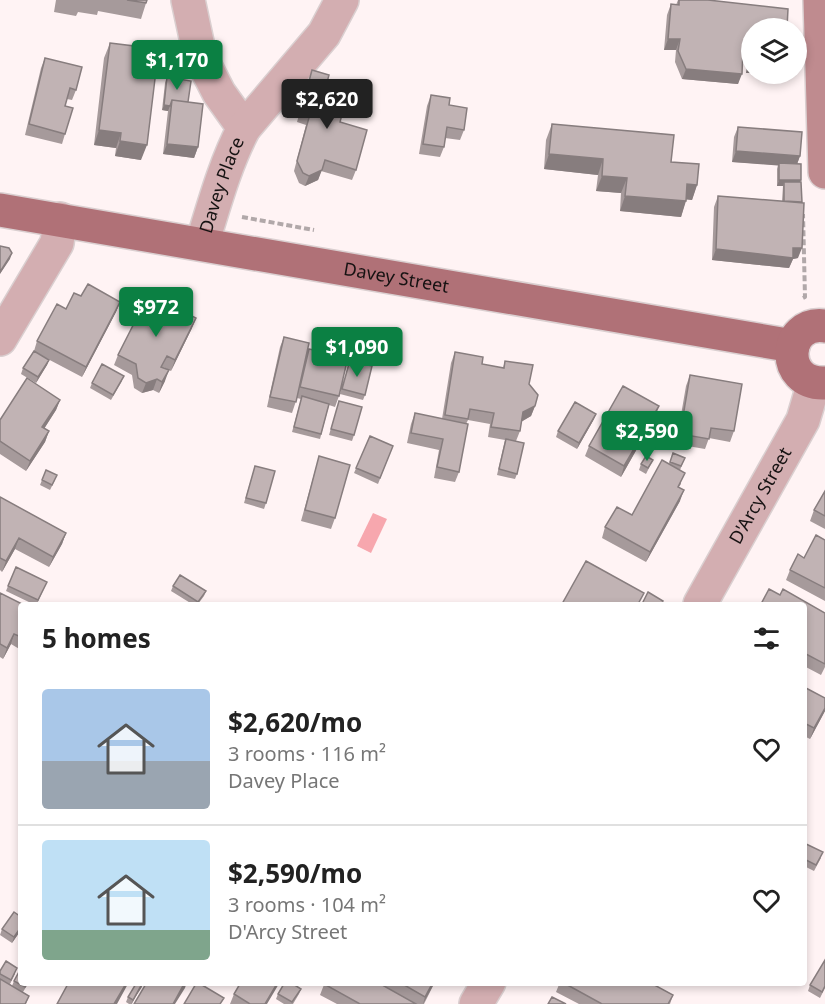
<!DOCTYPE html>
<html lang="en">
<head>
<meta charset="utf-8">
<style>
  body { margin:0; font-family:"Noto Sans",sans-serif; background:#f2f2f2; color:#222; height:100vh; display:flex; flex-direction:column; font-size:22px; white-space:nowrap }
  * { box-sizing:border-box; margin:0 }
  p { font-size:20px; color:#767676 }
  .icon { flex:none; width:33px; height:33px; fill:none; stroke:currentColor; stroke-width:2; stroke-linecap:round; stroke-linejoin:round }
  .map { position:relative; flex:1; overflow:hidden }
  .side { position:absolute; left:18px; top:602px; width:789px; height:384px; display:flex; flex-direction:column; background:#fff; border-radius:6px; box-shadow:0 3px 9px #0003 }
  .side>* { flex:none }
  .controls { position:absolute; left:741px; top:18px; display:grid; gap:12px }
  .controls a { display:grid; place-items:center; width:66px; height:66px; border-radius:50%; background:#fff; box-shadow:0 3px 9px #0003; font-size:30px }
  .price { position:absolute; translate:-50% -51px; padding:0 14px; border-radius:6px; background:#0b8043; color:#fff; font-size:20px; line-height:39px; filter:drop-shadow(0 2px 3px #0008) }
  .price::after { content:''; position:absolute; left:50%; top:36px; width:18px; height:14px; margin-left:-9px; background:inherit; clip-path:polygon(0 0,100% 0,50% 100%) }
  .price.on { background:#222; color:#fff }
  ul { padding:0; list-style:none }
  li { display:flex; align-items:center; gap:18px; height:150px; padding:0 24px }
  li+li { border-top:2px solid #e0e0e0 }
  li span { display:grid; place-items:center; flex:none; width:168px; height:120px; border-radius:6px; color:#555 }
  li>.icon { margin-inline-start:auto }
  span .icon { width:72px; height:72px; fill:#fffc; stroke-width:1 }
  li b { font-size:26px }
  h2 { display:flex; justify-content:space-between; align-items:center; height:72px; padding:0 24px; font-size:26px }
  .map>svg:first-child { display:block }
  .water { fill:#f7a7ae }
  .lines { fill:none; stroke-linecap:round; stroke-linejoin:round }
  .street-casing { stroke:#dacfd0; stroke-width:36 }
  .secondary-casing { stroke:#dacfd0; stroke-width:36 }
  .primary-casing { stroke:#dacfd0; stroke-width:36 }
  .path { stroke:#b1a8a9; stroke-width:4; stroke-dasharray:6 3; stroke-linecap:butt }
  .street { stroke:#d3aeb1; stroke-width:33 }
  .secondary { stroke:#bf8b8f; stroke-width:33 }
  .primary { stroke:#b07177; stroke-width:33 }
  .wall { fill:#a69a9b }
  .shaded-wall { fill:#877d7e }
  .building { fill:#c1b3b4; stroke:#877d7e; stroke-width:1.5 }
  .labels { text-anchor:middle; stroke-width:4.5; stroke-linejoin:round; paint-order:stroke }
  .street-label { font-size:18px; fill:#161212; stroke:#fff }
</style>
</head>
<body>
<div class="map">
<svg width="825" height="1004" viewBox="0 0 825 1004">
  <rect width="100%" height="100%" fill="#fff3f4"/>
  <path class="water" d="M373,513L387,519L371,553L357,546Z"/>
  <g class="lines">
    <defs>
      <g id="street">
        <path d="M188,0L200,56L219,93L244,128"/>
        <path id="s1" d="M202,244C214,205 225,164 244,128L324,34L342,0"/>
        <path d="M0,339L57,243L60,219"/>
        <path id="s2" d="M700,604L803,420L814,383"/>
        <path d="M476,1004L489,982"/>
      </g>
      <path id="secondary" d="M820,0L825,172"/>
      <g id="primary">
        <path id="s3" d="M0,210L793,346"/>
        <path d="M825,326C783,320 779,385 825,383"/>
      </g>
    </defs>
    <use href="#street" class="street-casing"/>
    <use href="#secondary" class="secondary-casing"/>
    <use href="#primary" class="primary-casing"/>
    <path class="path" d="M242,217L314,230
      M803,298L805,297L803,214"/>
    <use href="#street" class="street"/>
    <use href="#secondary" class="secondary"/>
    <use href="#primary" class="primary"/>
  </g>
  <path class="wall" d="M56,0H147L141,19L98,11L97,15L78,12L76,16L54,12Z
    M678,0H708L752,28V73H746L747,59H743L738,84L682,79L675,62L676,50H664L667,15L671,4L676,5Z
    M110,43L133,51L141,160L115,156L116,148L94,145L104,58Z
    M45,58L76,90L72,100L67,99L65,106V134L62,144L25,135L41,68Z
    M312,70L340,122L356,170L352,180L321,171L318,180L305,186L299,183L294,171L306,125L297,122Z
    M167,77L188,102L198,147L194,158L163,154L168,111L162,110L165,83Z
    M431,95L464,130L460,140L445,138L444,147L440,157L419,154L427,106Z
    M552,124L671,162L697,185L692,200L686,199L681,217L620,211L621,193L596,191L598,175L544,169L546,140Z
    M738,127L800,156L797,164L800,182L798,258L793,259L789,268L712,260L714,207L718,196L782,201L783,186H777V169L778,165L732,162L734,137Z
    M81,296L120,302L116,312L82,377L44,357L49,360L47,365L36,383L21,374L23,368L34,351L37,341L66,309Z
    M192,328L171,371L163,367L165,381L159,393L153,390L142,393L134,388L132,375L114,365L118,355Z
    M284,337L306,359L309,349L339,396L335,407L329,405L320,439L292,432L301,399L297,398L292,413L267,407L280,347Z
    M455,352L482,364L503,368L505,361L529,384L535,406L531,416L521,422L520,431L516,441L517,474L515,479L497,475L505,440L488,437L490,424L468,420L466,424L459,472L455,482L434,478L439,450L407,443L411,424L415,413L442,419L451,363Z
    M350,360L365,395L363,400L340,394Z
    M690,375L734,431L730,442L709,438L705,449L676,444L686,386Z
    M122,381L111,400L90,388L92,383Z
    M60,400L56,410L44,429L49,431L45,442L26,471L0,454V420Z
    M339,401L354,435L352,441L329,435Z
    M655,417L621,477L585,456L589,446Z
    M594,419L577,449L556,437L558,431Z
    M370,436L393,446L378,484L354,473Z
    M673,453L685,458L680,470L681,484L679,487L680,501L646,562L602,538L605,527L632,515L669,464Z
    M319,456L335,518L331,529L301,521L316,467Z
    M653,460L646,474L639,470L641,464Z
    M255,466L266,503L264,509L244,503Z
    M42,480H55L50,490L40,485Z
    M825,491V529L810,521L814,510Z
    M0,497L66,533L62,544L49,567L15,549L2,572L0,570Z
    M825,540V601L786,580L790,570Z
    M47,582L37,604H33L6,591L8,586Z
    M173,586L206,591L204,596L198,604H192L171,591Z
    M0,593L21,604V650L11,644L3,659L0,657Z
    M780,595L825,613V667L821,675L804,666V604Z
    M804,687L825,698V711L810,739L804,736Z
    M804,843L821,858L814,871L804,866Z
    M21,917V930L12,943L0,935L2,929Z
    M0,971L15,974L10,984L12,986L14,981L21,982H29L23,992L29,996L26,1004H0Z
    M143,982L132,1004H129L126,1002L128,997Z
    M325,982H435L424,1004H337L320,995Z
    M560,982H649L673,995L670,1004H579L556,992Z
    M810,985L825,988L820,998L808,991Z
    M301,989L299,994L293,1004H284L276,999L278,994Z
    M234,994L267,1004H230Z"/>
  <path class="shaded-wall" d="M668,39H680L676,50H664Z
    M743,49H751L747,59L739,60Z
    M750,62H752V73H746Z
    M686,69L742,74L738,84L682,79Z
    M761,74H794L793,76Z
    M164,105L170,106L168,111L162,110Z
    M99,130L121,133L116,148L94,145Z
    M120,141L147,145L141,160L115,156Z
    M167,144L198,147L194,158L163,154Z
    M736,151L800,156L796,167L732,162Z
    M549,154L603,159L598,175L544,169Z
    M322,170L318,180L305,186L309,176Z
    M602,176L627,178L621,193L596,191Z
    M779,180H801L799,186L784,182L783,186H777Z
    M687,184L697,185L692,200L682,199Z
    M625,196L686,201L681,217L620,211Z
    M802,248L798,258L793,259L789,268L712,260L716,249Z
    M12,253L10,259L0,274V272Z
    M120,302L116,312L82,377L86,367Z
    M196,318L192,328L171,371L175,360Z
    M49,360L47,365L36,383L38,377Z
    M169,370L165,381L159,393L162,382Z
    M157,379L153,390L142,393L146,383Z
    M60,400L56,410L38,438L42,427Z
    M535,406L531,416L519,423L523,412Z
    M659,406L655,417L621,477L624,466Z
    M596,414L594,419L577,449L579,443Z
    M49,431L45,442L26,471L30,461Z
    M684,490L680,501L646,562L650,552Z
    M66,533L62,544L49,567L53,557Z
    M19,538L15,549L2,572L6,561Z
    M14,634L11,644L3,659L7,648Z
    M825,708V711L810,739L814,728Z
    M21,927V930L12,943L14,937Z
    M127,982H129L117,1004H114Z
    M143,982L142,987L131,1004L133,1000Z
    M185,982H187L185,988L175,1004H173Z
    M278,982H280L267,1004H265Z
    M433,982H435L423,1004L425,997Z"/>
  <path class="building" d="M127,0H147L146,3Z
    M679,0H708L788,9L787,28H752V62H750L751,49H743L742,74L686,69L678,51L680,39H668L671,4L679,5Z
    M796,40H799L797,65H796Z
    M110,43L134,46L133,51L158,54L147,145L120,141L121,133L99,130Z
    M45,58L82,67L76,90L70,88L65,106L73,108L65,134L29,124Z
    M312,70L329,75L324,93L346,99L340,122L367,130L356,170L325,160L322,170L309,176L303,173L297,161L310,114L301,111Z
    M167,77L191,81L188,102L172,100L170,106L164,105Z
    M431,95L450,98L449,105L467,108L464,130L447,127L444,147L423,144Z
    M172,100L203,104L198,147L167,144Z
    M552,124L674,135L671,162L699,164L697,185L687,184L686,201L625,196L627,178L602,176L603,159L549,154Z
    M738,127L802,132L800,156L736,151Z
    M779,163L801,164V180H779Z
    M784,182H801L802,202L784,201Z
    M718,196L804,203L802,248H793V258L716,249Z
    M0,246L9,248L12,253L0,272Z
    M88,284L120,302L86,367L37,341L57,304L66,309L74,293L81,296Z
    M149,294L196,318L175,360L167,356L161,367L169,370L162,382L157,379L146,383L138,378L136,364L118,355Z
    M284,337L309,343L296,402L270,397Z
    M309,349L348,357L339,396L300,387Z
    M34,351L49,360L38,377L23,368Z
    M455,352L483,357L482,364L504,368L505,361L533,365L529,384L538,395L535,406L523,412L520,431L491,427L494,413L470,409L468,419L445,415Z
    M350,360L372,366L365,395L342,389Z
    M102,364L124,376L113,395L92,383Z
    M690,375L742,384L734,431L711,428L709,439L680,434Z
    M27,378L60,400L42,427L49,431L30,461L0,441V420Z
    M623,386L659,406L624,466L589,446Z
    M302,396L329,404L321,434L294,427Z
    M339,401L362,407L354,435L331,429Z
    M575,402L596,414L579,443L558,431Z
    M415,413L468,424L459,472L437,467L443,439L411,433Z
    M370,436L393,446L380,478L356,468Z
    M506,439L524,443L517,474L499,469Z
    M673,453L685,458L681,466L670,462Z
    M319,456L350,465L335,518L305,510Z
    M646,456L653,460L648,468L641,464Z
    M662,460L685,473L678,487L684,490L650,552L605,527L617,507L632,515Z
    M255,466L275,471L266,503L246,498Z
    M46,470L57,475L52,485L42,480Z
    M825,491V516L814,510Z
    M0,497L66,533L53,557L19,538L6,561L0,558Z
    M816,535L825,540V588L790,570L798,554L804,558Z
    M586,561L644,593L638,604H562Z
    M16,567L47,582L38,600L8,586Z
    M180,575L206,591L198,602L173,586Z
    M769,589L780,595L783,589L825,613V664L804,653V604H761Z
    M648,592L663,601L661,604H642Z
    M0,593L22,604L21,637L14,634L7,648L0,644Z
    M804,687L825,698V708L814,728L804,723Z
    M804,843L823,852L816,865L804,859Z
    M14,912L21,917V927L14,937L2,929Z
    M825,960V986L822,992L810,985Z
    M6,961L17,968L11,980L0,974V971Z
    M20,970L21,971V982H28L25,987L14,981Z
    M0,979L29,996L25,1004H0Z
    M69,982H127L114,1004H57Z
    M137,982H143L133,1000L128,997Z
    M147,982H185L173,1004H134Z
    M197,982L224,998L220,1004H184Z
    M241,982H278L265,1004H250L234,994Z
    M285,982H290L301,989L292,1002L278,994Z
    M325,982H377L416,1004H360L324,984Z
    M399,982H433L425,997Z
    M562,982H649L673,995L668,1004H602Z
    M552,997L566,1004H548Z"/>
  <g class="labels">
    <g class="street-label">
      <text dy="6" stroke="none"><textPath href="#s1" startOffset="62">Davey Place</textPath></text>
      <text dy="6" stroke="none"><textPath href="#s3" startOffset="402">Davey Street</textPath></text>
      <text dy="6" stroke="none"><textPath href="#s2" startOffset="124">D'Arcy Street</textPath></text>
    </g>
  </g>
</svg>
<div class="controls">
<a><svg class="icon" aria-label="layers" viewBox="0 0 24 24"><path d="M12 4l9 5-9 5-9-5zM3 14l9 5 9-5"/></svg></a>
</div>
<b class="price" style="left:177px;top:91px">$1,170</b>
<b class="price on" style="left:327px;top:130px">$2,620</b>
<b class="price" style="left:156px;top:338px">$972</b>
<b class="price" style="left:357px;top:378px">$1,090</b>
<b class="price" style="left:647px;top:462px">$2,590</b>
<section class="side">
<h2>5 homes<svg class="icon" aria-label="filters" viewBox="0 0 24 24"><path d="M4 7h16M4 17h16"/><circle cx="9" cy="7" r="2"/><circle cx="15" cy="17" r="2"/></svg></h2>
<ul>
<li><span style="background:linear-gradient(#a9c7e8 60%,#9aa5b1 0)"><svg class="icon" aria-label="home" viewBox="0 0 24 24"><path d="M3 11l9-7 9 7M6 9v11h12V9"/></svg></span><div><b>$2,620/mo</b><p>3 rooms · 116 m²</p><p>Davey Place</p></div><svg class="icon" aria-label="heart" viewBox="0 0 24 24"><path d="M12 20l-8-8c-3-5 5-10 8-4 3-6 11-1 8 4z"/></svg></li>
<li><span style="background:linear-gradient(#bfe0f5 75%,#7fa58c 0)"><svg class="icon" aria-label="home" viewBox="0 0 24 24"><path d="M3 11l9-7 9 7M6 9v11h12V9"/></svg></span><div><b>$2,590/mo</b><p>3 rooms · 104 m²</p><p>D'Arcy Street</p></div><svg class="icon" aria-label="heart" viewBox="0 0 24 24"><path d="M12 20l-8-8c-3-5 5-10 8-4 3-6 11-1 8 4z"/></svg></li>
</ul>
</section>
</div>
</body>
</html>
